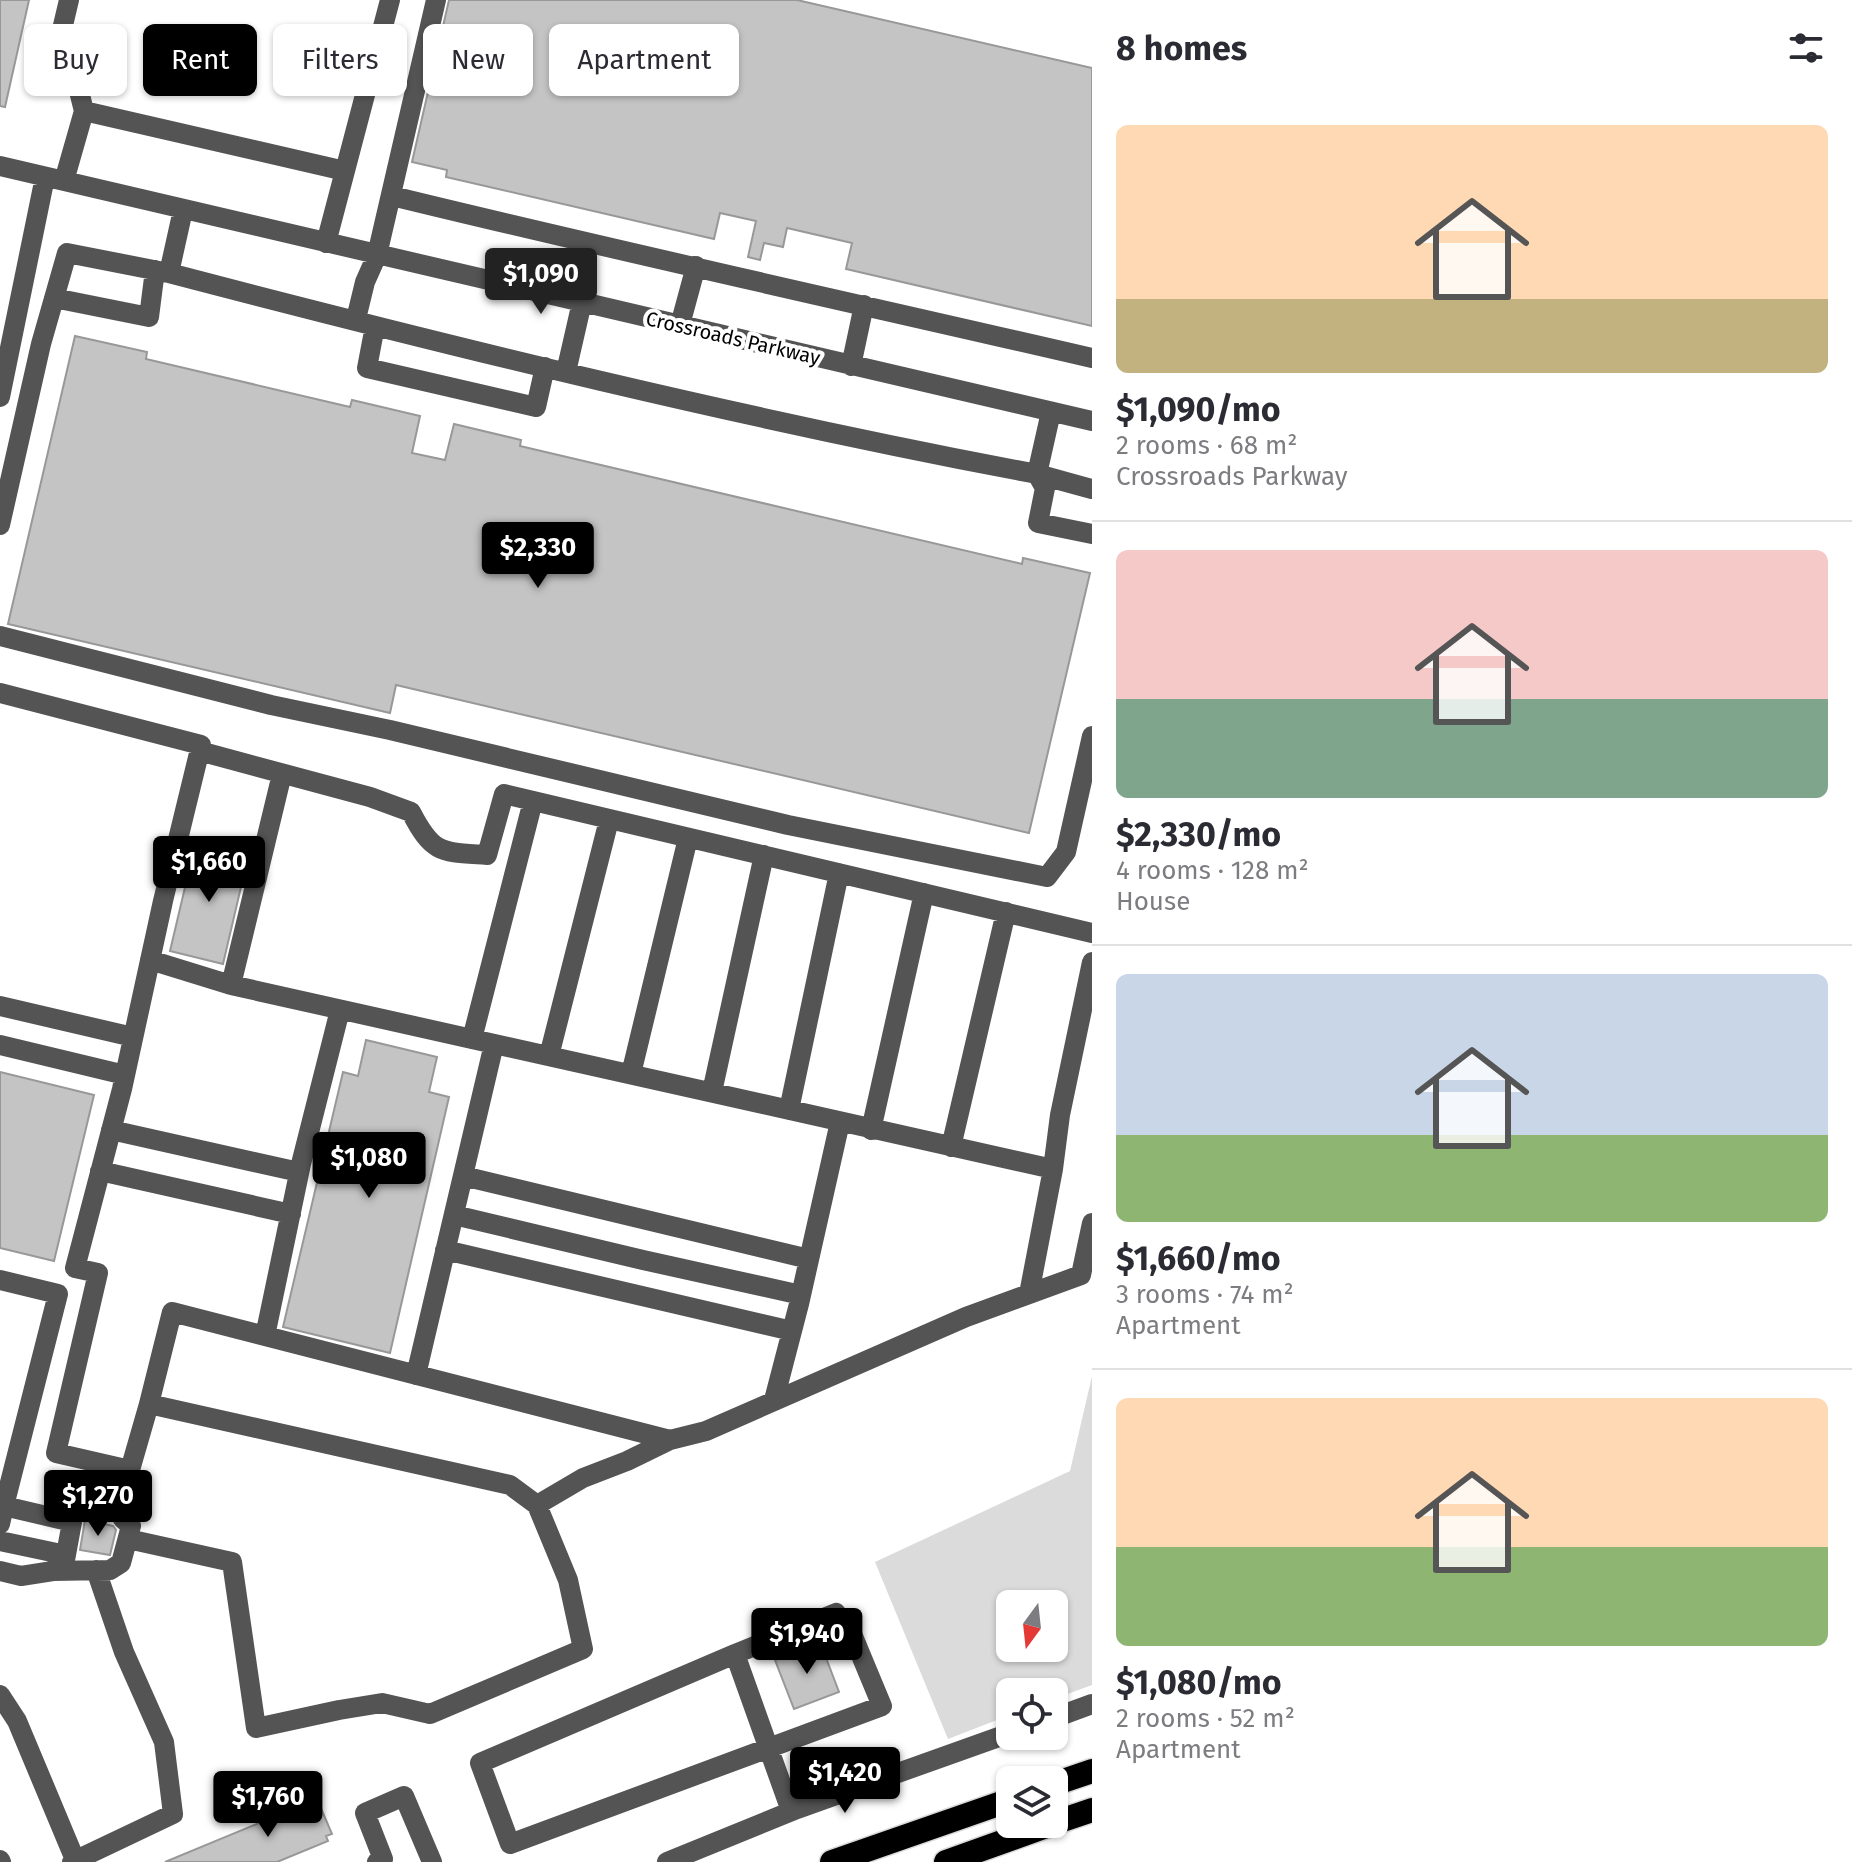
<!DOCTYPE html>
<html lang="en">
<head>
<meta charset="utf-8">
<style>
  body { margin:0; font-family:"Fira Sans",sans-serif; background:#f7f7f7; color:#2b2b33; height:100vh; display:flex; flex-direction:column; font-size:30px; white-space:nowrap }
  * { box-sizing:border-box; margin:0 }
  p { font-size:26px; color:#7c7c81 }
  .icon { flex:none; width:44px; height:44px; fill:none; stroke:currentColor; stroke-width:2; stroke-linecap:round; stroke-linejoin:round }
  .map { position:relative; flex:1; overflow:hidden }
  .sheet { display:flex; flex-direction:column; background:#fff; width:760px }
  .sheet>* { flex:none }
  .hud { position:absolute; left:24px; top:24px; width:760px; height:72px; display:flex; gap:16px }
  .needle { width:52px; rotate:195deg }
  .tools { position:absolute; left:996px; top:1590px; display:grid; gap:16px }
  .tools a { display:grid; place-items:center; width:72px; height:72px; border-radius:12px; background:#fff; box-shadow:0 2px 6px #0004; font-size:40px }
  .price { position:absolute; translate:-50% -68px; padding:0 18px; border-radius:8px; background:#000; color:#fff; font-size:26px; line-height:52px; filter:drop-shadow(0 2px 4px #0008) }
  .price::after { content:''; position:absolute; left:50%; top:48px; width:24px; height:18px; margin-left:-12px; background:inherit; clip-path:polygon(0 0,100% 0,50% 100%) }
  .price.current { background:#222; color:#fff }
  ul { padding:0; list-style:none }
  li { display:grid; align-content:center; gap:16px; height:424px; padding:0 24px }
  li+li { border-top:2px solid #e1e1e2 }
  li span { display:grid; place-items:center; height:248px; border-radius:12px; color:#555 }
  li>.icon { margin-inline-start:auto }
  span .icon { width:144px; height:144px; fill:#fffc; stroke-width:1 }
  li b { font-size:34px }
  h2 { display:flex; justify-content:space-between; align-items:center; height:96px; padding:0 24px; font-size:34px }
  .tag { padding:0 28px; border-radius:12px; background:#fff; box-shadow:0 2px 6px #0004; font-size:28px; line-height:72px }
  .tag.current { background:#000; color:#fff }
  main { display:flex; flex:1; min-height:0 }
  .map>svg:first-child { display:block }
  .green { fill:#dbdbdb; fill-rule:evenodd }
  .building { fill:#c4c4c4; stroke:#989898; stroke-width:2 }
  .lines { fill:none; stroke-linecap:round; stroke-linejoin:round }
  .highway-casing { stroke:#dbdbdb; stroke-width:27 }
  .minor { stroke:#545454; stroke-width:20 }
  .highway { stroke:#000; stroke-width:24 }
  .labels { text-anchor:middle; stroke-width:8; stroke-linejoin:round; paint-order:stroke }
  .street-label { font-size:20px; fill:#000; stroke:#fff }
</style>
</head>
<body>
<main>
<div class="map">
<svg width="1092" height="1862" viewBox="0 0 1092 1862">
  <rect width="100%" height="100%" fill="#fff"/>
  <path class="green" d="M1092,1376V1685L1054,1699V1692H1010V1715L948,1739L875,1562L1070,1471ZM1010,1604H1054V1648H1010Z"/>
  <path class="building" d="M0,0H29L5,107L0,106Z
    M449,0H797L1092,68V326L846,269L852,243L787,228L783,247L764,243L760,260L748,257L756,221L720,213L714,239L446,177L447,170L412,162Z
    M75,336L147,352L146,359L350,407L352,400L420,416L412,453L445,460L454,424L521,440L520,446L1022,564L1023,558L1090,573L1029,833L396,685L390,713L8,624Z
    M195,845L248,857L223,964L170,951Z
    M366,1040L437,1057L429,1092L449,1097L390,1353L283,1327L343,1072L358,1076Z
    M0,1072L94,1095L54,1261L0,1248Z
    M85,1520L113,1526L116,1530L110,1555L80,1550Z
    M820,1642L839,1692L794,1709L775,1660Z
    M317,1799L332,1834L326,1836L328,1841L277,1862H165Z"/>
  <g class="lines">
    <defs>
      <path id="highway" d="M1054,1784L1092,1771
        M1054,1823L1092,1810
        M832,1862L1010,1800
        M946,1862L1052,1824"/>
    </defs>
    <use href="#highway" class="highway-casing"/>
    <path class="minor" d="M69,0L56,55L79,91L84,111
      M0,166L1092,421
      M64,181L84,111L345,171
      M392,196C625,253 859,304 1092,358
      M326,243L390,0
      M169,273C456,348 745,419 1037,474L1045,488L1038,523L1092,534
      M54,298L149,317L155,270
      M356,319L365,282L377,255L436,0
      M680,325L696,266
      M375,326L367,368L536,407L545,367
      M851,366L864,305
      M566,372L582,302
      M0,397L45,177
      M1051,412L1037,474L1092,489
      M0,525L41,344L67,253L169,273L183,210
      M0,636L271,705L390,730L788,825L1047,877L1066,852L1092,736
      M0,693L201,745L163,901L122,1089L75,1268L98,1273L56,1453L130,1470L123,1519L131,1526L121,1563L110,1570L53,1571L21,1576L0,1571
      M199,751L370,797L411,812C433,855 442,852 487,855L504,794L1092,933
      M150,960L231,985L282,774
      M231,985L1053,1169L1029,1294
      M0,1006L133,1037
      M472,1039L533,801
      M0,1045L125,1075
      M549,1056L609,820
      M631,1074L688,838
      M712,1092L764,855
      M789,1110L839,873
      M111,1130L299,1172
      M871,1130L924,893
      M951,1147L1006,912
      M1053,1169L1060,1115L1092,962
      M100,1171L291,1214
      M463,1176L809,1259
      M454,1215L643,1260L801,1295
      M445,1250L792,1331
      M0,1280L58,1294L4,1506
      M265,1336L301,1164L340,1010
      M416,1375L494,1044
      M774,1400L799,1304L840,1122
      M149,1404L172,1312L670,1440L627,1461L583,1478L537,1505
      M670,1440L706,1431L966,1317L1081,1275L1092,1223
      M0,1524L4,1506L72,1522L63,1571
      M128,1539L232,1562L256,1728L339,1710L382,1703L430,1714L583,1649L568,1580L537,1505L510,1485L149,1404L130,1470
      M0,1541L66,1555
      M735,1654L836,1613L850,1629L882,1706L510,1844L480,1763L735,1654L791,1811
      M0,1695L17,1721L76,1862
      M1054,1718L1092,1704
      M0,1860L1,1862
      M72,1862L173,1814L164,1742L124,1652L96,1570
      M377,1862L383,1859L365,1813L404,1796L432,1862
      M667,1862L797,1809L1010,1733"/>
    <use href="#highway" class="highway"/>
  </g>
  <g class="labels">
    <g class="street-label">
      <text transform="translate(733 338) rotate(13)" y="7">Crossroads Parkway</text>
    </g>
  </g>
</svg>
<div class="tools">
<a><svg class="needle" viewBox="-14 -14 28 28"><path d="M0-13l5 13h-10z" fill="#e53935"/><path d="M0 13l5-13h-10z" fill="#7c7c81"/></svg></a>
<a><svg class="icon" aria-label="locate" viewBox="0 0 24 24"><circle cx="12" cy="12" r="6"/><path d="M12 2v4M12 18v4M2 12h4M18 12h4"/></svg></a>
<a><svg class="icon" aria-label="layers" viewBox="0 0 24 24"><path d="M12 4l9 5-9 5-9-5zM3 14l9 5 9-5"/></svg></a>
</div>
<b class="price current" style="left:541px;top:316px">$1,090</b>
<b class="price" style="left:538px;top:590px">$2,330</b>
<b class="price" style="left:209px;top:904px">$1,660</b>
<b class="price" style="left:369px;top:1200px">$1,080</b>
<b class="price" style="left:98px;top:1538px">$1,270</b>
<b class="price" style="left:807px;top:1676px">$1,940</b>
<b class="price" style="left:845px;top:1815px">$1,420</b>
<b class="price" style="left:268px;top:1839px">$1,760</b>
<div class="hud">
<a class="tag">Buy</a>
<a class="tag current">Rent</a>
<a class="tag">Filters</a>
<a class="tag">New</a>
<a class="tag">Apartment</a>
</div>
</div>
<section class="sheet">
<h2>8 homes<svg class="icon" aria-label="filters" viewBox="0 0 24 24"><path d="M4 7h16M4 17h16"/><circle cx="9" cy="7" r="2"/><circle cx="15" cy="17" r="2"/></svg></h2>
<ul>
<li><span style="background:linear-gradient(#ffd9b3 70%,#c2b280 0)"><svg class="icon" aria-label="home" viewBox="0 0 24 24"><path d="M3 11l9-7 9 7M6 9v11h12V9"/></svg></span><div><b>$1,090/mo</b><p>2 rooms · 68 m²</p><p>Crossroads Parkway</p></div></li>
<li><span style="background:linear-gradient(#f6c9c9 60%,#7fa58c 0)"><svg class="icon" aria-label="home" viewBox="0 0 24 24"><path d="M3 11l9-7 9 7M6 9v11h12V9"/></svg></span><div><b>$2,330/mo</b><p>4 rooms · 128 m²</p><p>House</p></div></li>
<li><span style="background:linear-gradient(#c9d6e8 65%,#8fb573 0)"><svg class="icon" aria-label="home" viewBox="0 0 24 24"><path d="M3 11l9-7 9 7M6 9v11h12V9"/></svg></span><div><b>$1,660/mo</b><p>3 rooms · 74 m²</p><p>Apartment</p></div></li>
<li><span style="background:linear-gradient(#ffd9b3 60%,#8fb573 0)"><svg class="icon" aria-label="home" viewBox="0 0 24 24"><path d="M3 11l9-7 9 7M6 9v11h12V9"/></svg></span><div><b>$1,080/mo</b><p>2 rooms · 52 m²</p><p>Apartment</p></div></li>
</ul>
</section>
</main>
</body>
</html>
